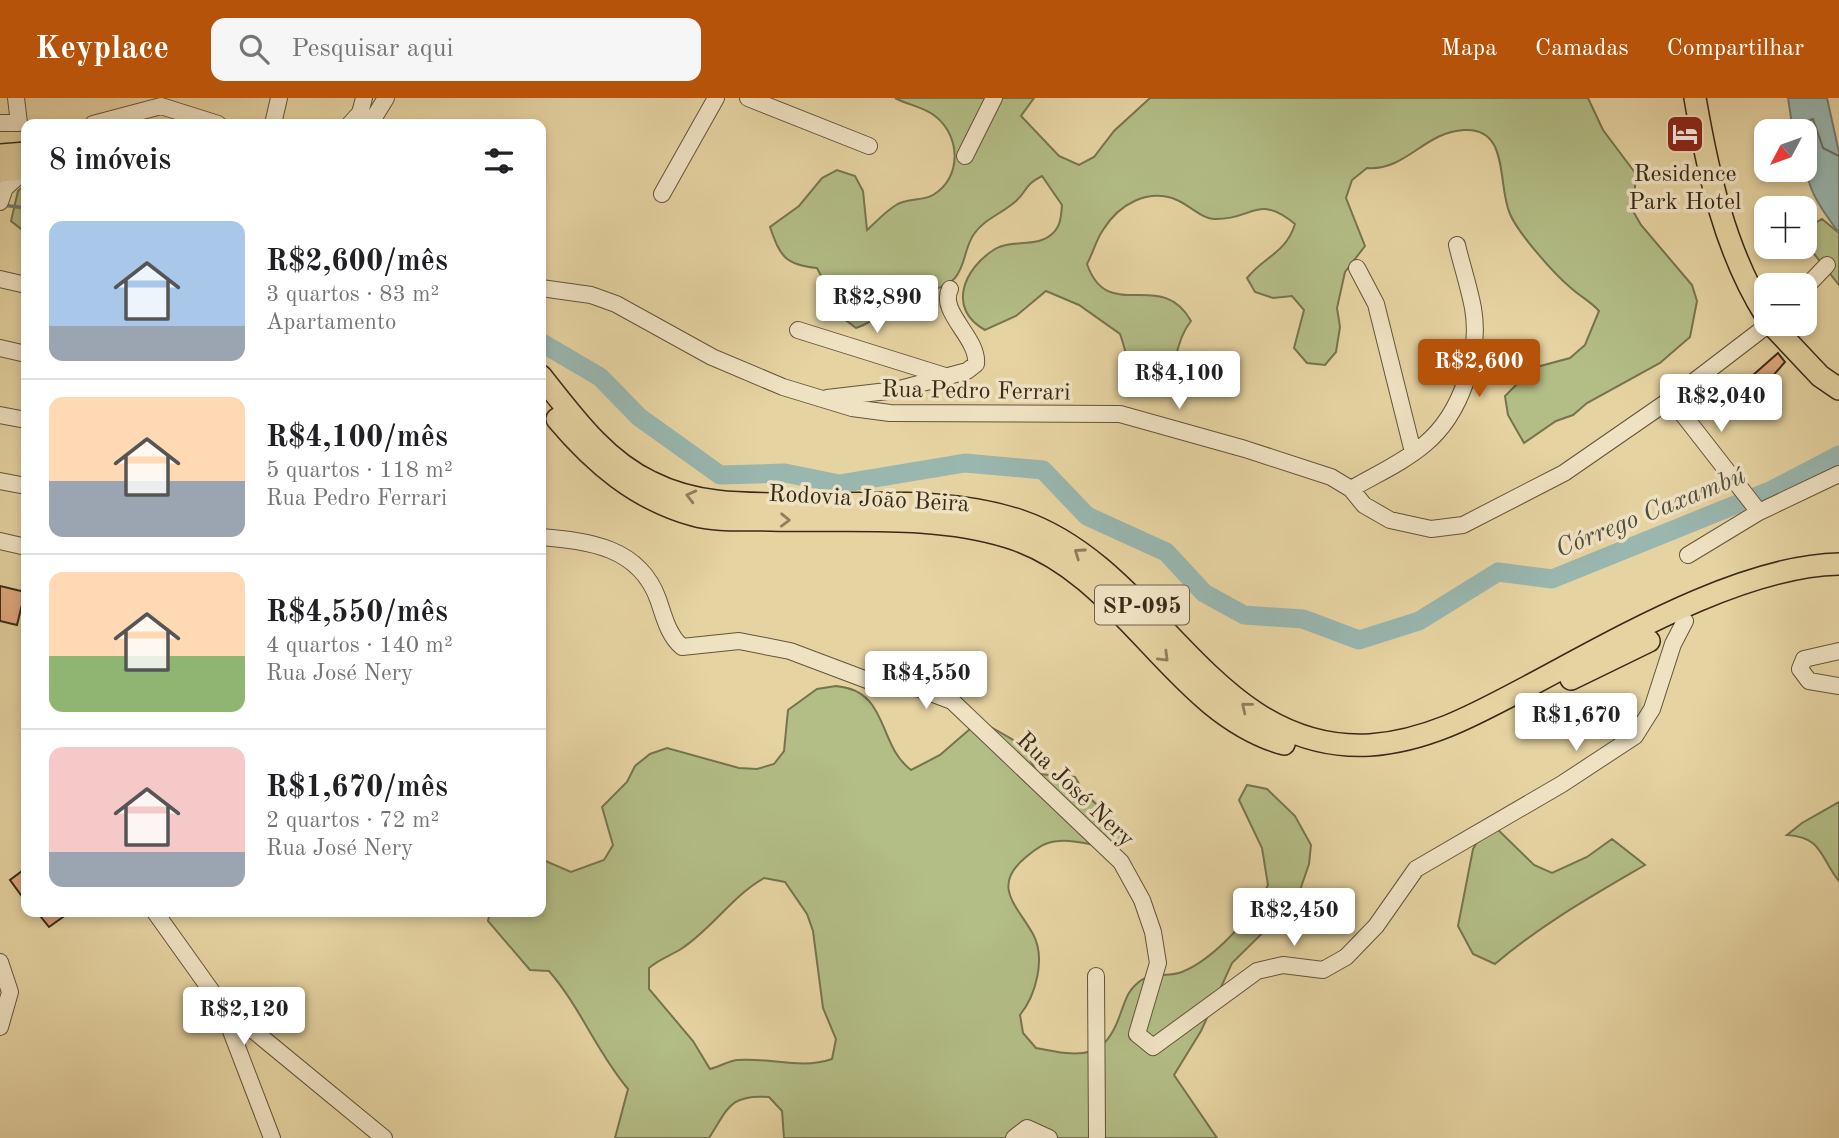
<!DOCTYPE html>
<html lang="pt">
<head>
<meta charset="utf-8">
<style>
  body { margin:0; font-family:"Old Standard TT",serif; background:#f6f6f6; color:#202124; height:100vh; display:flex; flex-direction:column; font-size:26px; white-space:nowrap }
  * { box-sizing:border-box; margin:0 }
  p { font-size:23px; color:#757577 }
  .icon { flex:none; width:38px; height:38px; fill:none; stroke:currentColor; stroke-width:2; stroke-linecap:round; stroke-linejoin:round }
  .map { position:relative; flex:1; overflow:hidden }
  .side { position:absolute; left:21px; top:21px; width:525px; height:798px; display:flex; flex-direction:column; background:#fff; border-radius:14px; box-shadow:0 4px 10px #0003 }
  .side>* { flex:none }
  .needle { width:46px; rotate:229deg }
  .buttons { position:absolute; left:1754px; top:21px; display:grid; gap:14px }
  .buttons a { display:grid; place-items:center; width:63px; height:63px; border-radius:14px; background:#fff; box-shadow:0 4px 10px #0003; font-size:35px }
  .price { position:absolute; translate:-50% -60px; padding:0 16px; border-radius:7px; background:#fff; color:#222; font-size:23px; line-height:46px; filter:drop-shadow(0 2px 4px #0008) }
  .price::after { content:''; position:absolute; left:50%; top:42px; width:21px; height:16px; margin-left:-10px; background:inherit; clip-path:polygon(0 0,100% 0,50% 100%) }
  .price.current { background:#b45309; color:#fff }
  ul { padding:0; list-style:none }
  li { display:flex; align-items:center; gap:21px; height:175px; padding:0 28px }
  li+li { border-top:2px solid #e0e0e0 }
  li span { display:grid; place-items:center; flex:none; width:196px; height:140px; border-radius:14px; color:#555 }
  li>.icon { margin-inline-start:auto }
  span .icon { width:84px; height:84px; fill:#fffc; stroke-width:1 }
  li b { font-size:30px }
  h2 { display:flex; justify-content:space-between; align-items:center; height:84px; padding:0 28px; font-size:30px }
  header { display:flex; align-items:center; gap:42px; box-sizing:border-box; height:98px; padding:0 35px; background:#b45309; color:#fff }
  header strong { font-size:33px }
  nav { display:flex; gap:38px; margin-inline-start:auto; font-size:24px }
  .search { width:490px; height:63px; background:#f6f6f6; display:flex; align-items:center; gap:18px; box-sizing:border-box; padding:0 24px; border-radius:14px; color:#757577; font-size:26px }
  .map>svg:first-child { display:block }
  .green { fill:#b3bd86; stroke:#76744e; stroke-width:2; fill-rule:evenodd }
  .water { fill:#99b6af; stroke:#737e72; stroke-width:2 }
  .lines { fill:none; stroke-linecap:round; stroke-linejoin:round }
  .shore { stroke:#697063; stroke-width:2 }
  .stream { stroke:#737e72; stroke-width:3.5 }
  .river { stroke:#99b6af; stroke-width:19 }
  .building { fill:#e2a980; stroke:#392a17; stroke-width:2 }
  .minor-casing { stroke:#64543a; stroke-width:18 }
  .major-casing { stroke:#392a17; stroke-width:24 }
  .minor { stroke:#efe2c3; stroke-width:16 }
  .major { stroke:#e6d3a2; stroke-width:21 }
  .oneway { stroke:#907e5c }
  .labels { text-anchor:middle; stroke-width:7; stroke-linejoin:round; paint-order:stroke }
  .shield { fill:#efe2c3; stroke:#70614b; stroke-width:2 }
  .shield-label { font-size:23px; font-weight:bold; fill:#392a17 }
  .poi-label { font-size:24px; fill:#392a17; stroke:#efe2c3 }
  .street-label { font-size:24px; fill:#392a17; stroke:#efe2c3 }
  .water-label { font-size:26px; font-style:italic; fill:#514d3d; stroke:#efe2c3 }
</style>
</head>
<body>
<header>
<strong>Keyplace</strong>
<div class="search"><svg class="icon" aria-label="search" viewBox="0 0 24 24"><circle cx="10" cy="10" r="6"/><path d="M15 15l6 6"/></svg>Pesquisar aqui</div>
<nav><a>Mapa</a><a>Camadas</a><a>Compartilhar</a></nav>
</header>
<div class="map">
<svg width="1839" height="1040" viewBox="0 0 1839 1040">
  <rect width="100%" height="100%" fill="#e6d3a2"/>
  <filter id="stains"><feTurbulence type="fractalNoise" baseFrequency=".00286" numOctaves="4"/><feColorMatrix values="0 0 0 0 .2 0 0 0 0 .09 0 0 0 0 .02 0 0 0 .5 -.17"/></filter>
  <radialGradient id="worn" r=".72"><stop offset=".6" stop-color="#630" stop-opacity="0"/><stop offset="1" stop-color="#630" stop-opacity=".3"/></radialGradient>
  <path class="green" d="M895,0H1034L1021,18L1059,58L1079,67L1094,59L1114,33L1150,0H1588L1603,32L1636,76L1633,113L1641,127L1692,187L1697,203L1690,239L1660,265L1587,305L1573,317L1556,323L1524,345L1508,317L1505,298L1533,270L1570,260L1585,247L1599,213C1590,203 1581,199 1571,190C1554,176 1518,135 1510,116C1497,87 1510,29 1464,32C1424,34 1406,73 1367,70L1352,82L1346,100L1365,148L1345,174L1337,210L1340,229L1336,254L1325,267L1307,265L1294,250L1304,212L1292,198L1273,200L1255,194L1247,180C1265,158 1286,155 1295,126C1257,95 1253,122 1215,121C1202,121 1189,107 1177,102C1148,90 1119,106 1103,132C1096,142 1093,155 1087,166C1108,227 1161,169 1191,223C1175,243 1178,267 1163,286C1125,283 1131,266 1120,236L1079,207L1046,193L1016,218L985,232C947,211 963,171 995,151C1011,141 1037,150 1052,136C1061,128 1061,118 1062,107L1042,78C1024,87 1028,92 1016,103C1003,115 984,121 974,136C964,150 966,167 955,180C942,194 922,191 905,199C887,207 876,224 856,230L843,220L817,170C785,167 780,158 770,129L799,108L822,80L837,72L855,78L863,93L867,132C876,124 886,113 896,107C907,100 923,103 933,97C962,80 961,38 935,18C924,9 908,7 895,0Z
    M26,86V135L11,123L18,93Z
    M1822,121L1839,135V187L1807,147L1808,129Z
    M836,588C890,593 876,645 911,672L940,657L970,631L989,628L1022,647L1038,676L1075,679C1089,706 1105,710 1123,732L1117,750C1097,750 1079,741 1059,743C1044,744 1037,750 1026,759C991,788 1016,806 1033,836C1046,860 1036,897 1020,917L1023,935L1036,950C1081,959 1105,963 1121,914C1126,901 1128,892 1140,883C1151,875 1169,879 1182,874C1214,861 1253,818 1268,787L1262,750L1239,702L1247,687L1267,691L1295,718L1311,747L1309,766L1297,801L1232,865L1201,933L1174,977L1217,1040H784L782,1013L769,999C729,996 728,1011 709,1040H615L628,991C596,953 581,910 549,873L530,872L488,823L490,814H541V761L571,774L604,762L613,747L602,709L627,684L635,668L650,656L667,650L739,670L757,671L774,666L784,653L788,612L817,591ZM764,780L785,784L807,816L813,833L823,910L836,941L832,961C800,972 770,959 737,962C728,963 719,969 710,971L693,943L649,891V870C659,861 670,858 681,851C712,831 732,798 764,780Z
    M1839,704V783C1820,760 1823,739 1787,737L1802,725Z
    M1489,723L1534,767L1552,775L1587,759L1612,741L1645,767C1592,798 1542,826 1495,866L1473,856L1458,828L1473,751Z"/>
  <path class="water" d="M1788,0H1827L1839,54V135C1809,94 1804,84 1804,33H1793Z"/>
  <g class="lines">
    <path class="shore" d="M1804,43L1809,34L1808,23L1813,21L1823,50L1839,58"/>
    <path class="stream" d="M2,107L26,110"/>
    <path class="river" d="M542,245L600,279L639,319L720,377L785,375L839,386L965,365L1043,372L1087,418L1166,454L1204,495L1244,517L1303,521L1359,542L1419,523L1498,474L1552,481L1772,392L1839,357"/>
  </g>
  <path class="building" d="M1778,255L1785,264L1748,306L1735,293Z
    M0,488L25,494L17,527L0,523Z
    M26,770V804L10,782Z
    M37,814H70L49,829Z"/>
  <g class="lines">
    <defs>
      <path id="minor" d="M16,0L19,25
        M748,0L869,48
        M0,25H19
        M93,26L161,8L218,26
        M273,26L279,0
        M350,26L360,15L364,0
        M370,26L386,0
        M965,58L994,0
        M662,96L716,0
        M0,104L5,90L26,71
        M1357,170L1376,206L1413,354
        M0,181L26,187
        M541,190L591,197L616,206L712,259L783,289L852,310L890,315L1120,316L1245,351L1331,379L1351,391L1364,407L1390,422L1431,431L1463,427L1564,375L1671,301L1769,226
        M1804,191L1827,167
        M798,232L945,278
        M0,250L26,256
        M827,300L896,292L967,273L976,266C979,240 938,214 950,191
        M1671,301L1759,414
        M0,317L26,322
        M0,383L26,388
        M1351,391C1375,377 1404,364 1425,346C1461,316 1481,256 1473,210C1469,189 1462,168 1457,147
        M541,439C589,443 639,449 658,501C664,518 668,537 682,549L739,543L790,553L867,582L920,591L952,603L1121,764L1142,802L1153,834L1158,865L1137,936L1153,949L1257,873L1283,867L1323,872L1346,859L1376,828L1416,771L1562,686L1635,638L1652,611L1673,546L1685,523
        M0,443L26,449
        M1688,457L1759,414L1839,376
        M1839,553L1804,561L1800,571L1809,583L1839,588
        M155,814L220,905L384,1040
        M0,864L10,894L0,929
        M1096,878L1097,1040
        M221,907L272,1040
        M1014,1040L1027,1030L1049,1040"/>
      <path id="major" d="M1695,0C1708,75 1725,153 1766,218
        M0,57L26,55
        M0,73L26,71
        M1771,226L1820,278L1839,291
        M541,278C572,317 604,362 651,384C694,406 740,406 787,406C863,407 948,398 1021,423C1158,470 1212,656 1370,647C1428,643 1476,616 1527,589C1614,543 1740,468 1839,466
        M557,321C594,365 636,401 693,417C717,424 747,421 772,422C849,424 934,416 1008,439C1125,475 1173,615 1284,646
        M1571,581L1649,543"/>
    </defs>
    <use href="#minor" class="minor-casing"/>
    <use href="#major" class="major-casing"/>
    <use href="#minor" class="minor"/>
    <use href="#major" class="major"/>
  </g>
  <defs><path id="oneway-chevron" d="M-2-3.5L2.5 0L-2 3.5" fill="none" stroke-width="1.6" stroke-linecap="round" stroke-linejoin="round" transform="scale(1.75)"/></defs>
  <g class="oneway">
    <use href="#oneway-chevron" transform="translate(691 398) rotate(-166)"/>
    <use href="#oneway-chevron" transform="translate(785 422) rotate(1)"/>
    <use href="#oneway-chevron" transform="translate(1079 455) rotate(-145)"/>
    <use href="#oneway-chevron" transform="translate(1164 559) rotate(45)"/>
    <use href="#oneway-chevron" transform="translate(1246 609) rotate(-141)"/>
  </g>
  <defs>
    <symbol id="hotel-square" viewBox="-11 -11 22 22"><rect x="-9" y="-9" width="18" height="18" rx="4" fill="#8f2418" stroke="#efe2c3"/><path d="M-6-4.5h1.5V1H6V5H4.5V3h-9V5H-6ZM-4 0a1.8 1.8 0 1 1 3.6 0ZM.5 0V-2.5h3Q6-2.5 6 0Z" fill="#fff"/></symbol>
  </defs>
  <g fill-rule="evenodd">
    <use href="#hotel-square" x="1663" y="14" width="44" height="44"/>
  </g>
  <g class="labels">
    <rect class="shield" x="1095" y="487.5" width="94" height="39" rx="5"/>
    <g class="shield-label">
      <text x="1142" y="515">SP-095</text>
    </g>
    <g class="poi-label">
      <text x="1685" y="83">Residence<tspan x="1685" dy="28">Park Hotel</tspan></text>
    </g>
    <g class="street-label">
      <text transform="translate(976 292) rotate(1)" y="8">Rua Pedro Ferrari</text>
      <text transform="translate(869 400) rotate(3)" y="8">Rodovia João Beira</text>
      <text transform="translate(1076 691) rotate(44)" y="8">Rua José Nery</text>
    </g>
    <g class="water-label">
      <text transform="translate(1650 413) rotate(-22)" y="9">Córrego Caxambú</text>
    </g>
  </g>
  <rect width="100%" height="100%" filter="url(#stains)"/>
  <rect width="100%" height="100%" fill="url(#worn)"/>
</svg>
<div class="buttons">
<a><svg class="needle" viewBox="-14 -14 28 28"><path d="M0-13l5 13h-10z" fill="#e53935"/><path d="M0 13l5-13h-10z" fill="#757577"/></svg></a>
<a>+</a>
<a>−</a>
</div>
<b class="price" style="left:877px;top:237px">R$2,890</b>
<b class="price current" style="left:1479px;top:301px">R$2,600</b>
<b class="price" style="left:1179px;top:313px">R$4,100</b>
<b class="price" style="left:1721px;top:336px">R$2,040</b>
<b class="price" style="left:926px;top:613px">R$4,550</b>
<b class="price" style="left:1576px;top:655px">R$1,670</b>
<b class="price" style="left:1294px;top:850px">R$2,450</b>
<b class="price" style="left:244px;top:949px">R$2,120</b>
<section class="side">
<h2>8 imóveis<svg class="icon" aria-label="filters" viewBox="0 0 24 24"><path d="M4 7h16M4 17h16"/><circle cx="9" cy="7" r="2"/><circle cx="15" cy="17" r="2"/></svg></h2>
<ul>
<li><span style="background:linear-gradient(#a9c7e8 75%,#9aa5b1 0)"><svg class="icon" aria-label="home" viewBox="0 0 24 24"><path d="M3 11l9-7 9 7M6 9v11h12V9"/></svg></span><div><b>R$2,600/mês</b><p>3 quartos · 83 m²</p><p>Apartamento</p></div></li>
<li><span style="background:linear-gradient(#ffd9b3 60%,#9aa5b1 0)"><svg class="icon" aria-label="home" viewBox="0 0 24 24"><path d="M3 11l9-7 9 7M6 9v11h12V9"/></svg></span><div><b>R$4,100/mês</b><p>5 quartos · 118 m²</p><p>Rua Pedro Ferrari</p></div></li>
<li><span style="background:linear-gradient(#ffd9b3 60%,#8fb573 0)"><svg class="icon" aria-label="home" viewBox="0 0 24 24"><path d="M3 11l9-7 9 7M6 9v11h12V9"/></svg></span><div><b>R$4,550/mês</b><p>4 quartos · 140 m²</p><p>Rua José Nery</p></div></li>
<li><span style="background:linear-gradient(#f6c9c9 75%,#9aa5b1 0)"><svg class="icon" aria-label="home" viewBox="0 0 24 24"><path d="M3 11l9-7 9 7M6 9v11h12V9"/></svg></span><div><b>R$1,670/mês</b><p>2 quartos · 72 m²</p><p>Rua José Nery</p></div></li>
</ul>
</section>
</div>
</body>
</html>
